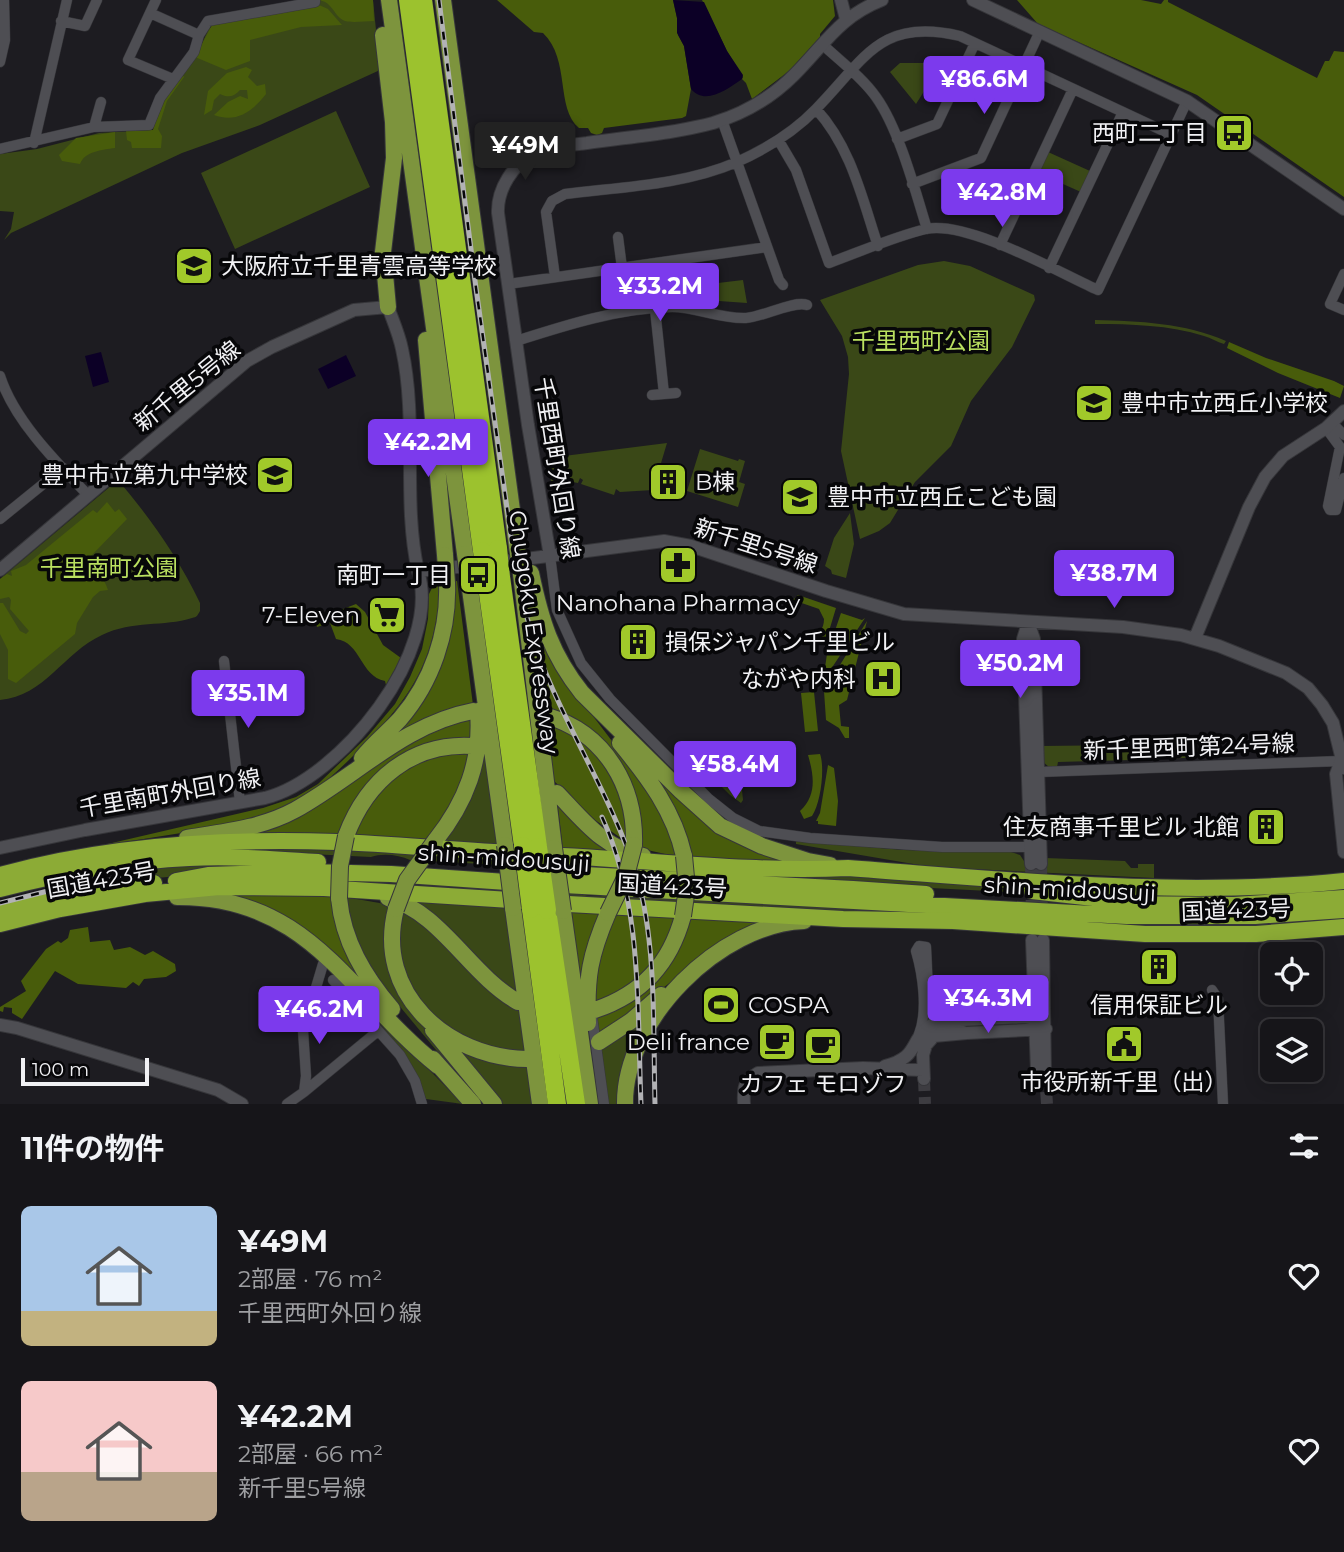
<!DOCTYPE html>
<html lang="ja">
<head>
<meta charset="utf-8">
<style>
  body { margin:0; font-family:Montserrat,"Noto Sans JP",sans-serif; background:#232226; color:#f1f3f6; height:100vh; display:flex; flex-direction:column; font-size:26px; white-space:nowrap }
  * { box-sizing:border-box; margin:0 }
  p { font-size:23px; color:#9e9fa2 }
  .icon { flex:none; width:38px; height:38px; fill:none; stroke:currentColor; stroke-width:2; stroke-linecap:round; stroke-linejoin:round }
  .map { position:relative; height:1104px; overflow:hidden }
  .drawer { display:flex; flex-direction:column; background:#161519; flex:1 }
  .drawer>* { flex:none }
  .fabs { position:absolute; left:1260px; top:942px; display:grid; gap:14px }
  .fabs a { display:grid; place-items:center; width:63px; height:63px; border-radius:10px; background:#161519; box-shadow:0 4px 18px #0003,0 0 0 2px #353438; font-size:35px }
  .scale { position:absolute; left:21px; bottom:18px; width:128px; box-sizing:border-box; padding-left:7px; border:4px solid #f1f1f4; border-top:0; font-size:19px; line-height:24px; white-space:nowrap; color:#f1f1f4; -webkit-text-stroke:5px #070709; paint-order:stroke }
  .price { position:absolute; translate:-50% -60px; padding:0 16px; border-radius:7px; background:#7c3aed; color:#fff; font-size:23px; line-height:46px; filter:drop-shadow(0 2px 4px #0008) }
  .price::after { content:''; position:absolute; left:50%; top:42px; width:21px; height:16px; margin-left:-10px; background:inherit; clip-path:polygon(0 0,100% 0,50% 100%) }
  .price.on { background:#222; color:#fff }
  ul { padding:0; list-style:none }
  li { display:flex; align-items:center; gap:21px; height:175px; padding:0 21px }
  li span { display:grid; place-items:center; flex:none; width:196px; height:140px; border-radius:10px; color:#555 }
  li>.icon { margin-inline-start:auto }
  span .icon { width:84px; height:84px; fill:#fffc; stroke-width:1 }
  li b { font-size:30px }
  h2 { display:flex; justify-content:space-between; align-items:center; height:84px; padding:0 21px; font-size:30px }
  .map>svg:first-child { display:block }
  .green { fill:#3a4817 }
  .forest { fill:#485c0b }
  .water { fill:#0c0026 }
  .lines { fill:none; stroke-linecap:round; stroke-linejoin:round }
  .tertiary-tunnel { stroke:#3d3c41; stroke-width:12; stroke-dasharray:12 6; stroke-linecap:butt }
  .minor-casing { stroke:#36363a; stroke-width:11 }
  .tertiary-casing { stroke:#36363a; stroke-width:14 }
  .primary-casing { stroke:#36363a; stroke-width:18 }
  .trunk-casing { stroke:#36363a; stroke-width:18 }
  .motorway-casing { stroke:#36363a; stroke-width:19 }
  .minor { stroke:#4e4e53; stroke-width:10 }
  .tertiary { stroke:#4e4e53; stroke-width:12 }
  .primary { stroke:#7d943d; stroke-width:16 }
  .trunk { stroke:#8cab36; stroke-width:16 }
  .motorway { stroke:#9cc22e; stroke-width:18 }
  .rail-casing { stroke:#b2b2b5; stroke-width:5 }
  .rail { stroke:#070709; stroke-width:2.5; stroke-dasharray:8; stroke-linecap:butt }
  .primary-bridge-casing { stroke:#36363a; stroke-width:18; stroke-linecap:butt }
  .motorway-bridge-casing { stroke:#36363a; stroke-width:19; stroke-linecap:butt }
  .primary-bridge { stroke:#7d943d; stroke-width:16 }
  .motorway-bridge { stroke:#9cc22e; stroke-width:18 }
  .labels { text-anchor:middle; stroke-width:7; stroke-linejoin:round; paint-order:stroke }
  .poi-label { font-size:23px; fill:#f1f1f4; stroke:#070709; text-anchor:end }
  .park-label { font-size:23px; fill:#bae060; stroke:#070709 }
  .street-label { font-size:23px; fill:#f1f1f4; stroke:#070709 }
</style>
</head>
<body>
<div class="map">
<svg width="1344" height="1104" viewBox="0 0 1344 1104">
  <rect width="100%" height="100%" fill="#1d1c21"/>
  <path class="green" d="M319,0H373L380,70L260,125L182,153L11,233L4,240L11,229L14,212L0,211V154L37,149L99,133L153,130L163,99L197,54L209,28Z
    M900,63H942L916,104L890,72Z
    M336,111L370,187L235,249L201,173Z
    M1048,152L1090,171L1081,192L1038,173Z
    M944,261L970,266L1034,295L1035,300L1012,347L971,401L951,446L915,482L890,523L879,531L860,539L841,451L849,374L848,357L842,336L820,300L918,265Z
    M743,280L747,303L719,301L694,295L693,286Z
    M1095,320C1139,321 1185,323 1226,341L1224,344C1217,342 1211,338 1204,336C1169,325 1131,324 1095,324Z
    M667,443L653,490L620,492L616,489L614,495L581,484L583,480L580,478L578,483L561,480L551,481L548,458Z
    M700,449L738,461L739,459L745,461L739,482L745,484L738,507L687,491Z
    M118,480C151,519 178,557 200,603V611C197,616 197,617 192,618C164,627 133,620 102,635C63,653 45,696 0,700V579Z
    M850,513L854,544L846,578L832,574L831,570L825,566L834,538Z
    M1130,745L1131,760L1058,762L1057,767H1049L1042,761L1041,746Z
    M1155,746L1213,751V757L1155,759Z
    M738,750L743,800L741,803L730,795L692,757Z
    M484,752L498,847L440,844L471,800Z
    M796,841L904,850L1011,852L1020,855L1026,864L1045,858L1125,861L1131,868H1138V864H1154V878L931,867L796,844Z
    M245,845L499,856L500,865L410,860C399,855 383,853 371,857L230,850Z
    M565,860L947,881L1028,893L566,869Z
    M183,861L501,874L212,873L123,881L121,868Z
    M573,890C583,897 600,898 612,894L994,914L828,913L570,899L569,891Z
    M345,897L391,905L403,1000L488,1104H481L377,979L356,942Z
    M409,900L506,904L518,994L510,990Z
    M402,909L412,915L519,1008L526,1053L489,1048L435,1021L409,987L398,948Z
    M337,978L342,982L463,1104L426,1099L418,1079Z
    M646,1017L623,1104H608L600,1046Z
    M450,1043L527,1064L532,1104H499Z"/>
  <path class="forest" d="M319,0H373L374,21C365,21 353,23 345,21C333,16 334,3 319,0Z
    M497,0H673L677,18L678,35L684,46L691,89L686,116L682,118L604,128L602,133L597,135L591,133L588,128H579C555,108 571,60 543,33L534,32Z
    M702,0H833L835,16L820,34V37L789,71L752,99L746,83L742,79L743,77L727,51Z
    M1017,0H1141L1161,4L1164,0H1168V2L1317,78L1325,61H1329L1334,51L1344,52V197L1197,95L1038,24Z
    M319,5L328,9L342,25L301,27L250,40V61L226,70L195,57L212,25Z
    M246,67L252,70L248,77L257,86L265,84L266,94C252,112 236,123 214,115L228,102L240,96L248,99L247,90H240C234,97 228,98 220,94L214,100L212,110L204,115L208,91L227,73Z
    M182,74L184,77L167,101L158,129L162,136L161,148H132L131,142L127,140L126,131L153,130L163,99Z
    M115,132V148C102,150 85,151 80,164L62,161L59,155L76,138Z
    M1229,342L1266,358L1334,381L1344,386L1340,398L1278,373L1227,348Z
    M107,502L115,512L119,509L127,519L91,556C92,566 104,576 108,590L100,591L93,597L77,623L75,634L16,683L8,679V650L0,634V603H3L20,631L26,634L29,631L10,609L11,600L9,597L0,599V579L7,574L12,576L11,571L26,565L93,510L97,513Z
    M457,581L473,705L379,745L418,699L449,582Z
    M440,584C436,665 409,700 354,755C330,779 305,801 272,814C248,823 220,827 194,831C162,836 131,841 99,846L263,808L296,797L318,784L367,737L395,704L410,677L422,649L428,619L429,594L433,586Z
    M798,595L836,608L826,641H807V636C818,635 824,630 824,619L819,609L793,600Z
    M356,604L365,612L383,645L401,658L386,685L385,681C360,676 361,642 336,639L330,623L317,627L316,624L320,618Z
    M841,613L862,620L865,618L823,681L827,654Z
    M867,621L847,700L839,705L841,726L849,727V738H845L839,728L826,720L824,691Z
    M537,628L558,670L653,795L679,857L638,848L631,784L545,710L539,667Z
    M814,692L818,731L805,732L801,693Z
    M474,717V740L408,753L341,838L244,836L429,731Z
    M547,722C580,735 609,761 623,795C628,809 627,829 628,843L595,820L554,781Z
    M473,752L460,794L427,843L352,839L373,799L389,781L429,757Z
    M820,754C825,767 821,803 812,816L804,819L800,811C817,795 814,776 808,755Z
    M828,765L834,768L838,801L836,826L818,824V821H816L820,813Z
    M652,772L690,808L806,863L689,858Z
    M557,800L615,852L563,850Z
    M213,894L334,895L379,1002L320,945Z
    M571,908L604,910L592,938L580,975Z
    M615,911L678,914L667,946L629,989L594,1002L596,972Z
    M688,915L773,919L682,974L598,1035L595,1015L618,1008Z
    M88,927L90,942L110,940L114,950L130,947L145,955L153,951L175,964L176,971L166,977L144,979L139,986L133,982L126,988L78,984L55,971L22,1019L12,1013V1008L4,1007L3,1012L0,1011V1007L26,991L21,981L46,949L58,941L61,943L68,938L70,930Z"/>
  <path class="water" d="M673,0L704,2L727,51L743,75L742,79C728,89 705,106 691,89L684,46L677,33V18Z
    M101,352L109,382L93,387L85,356Z
    M346,355L356,376L328,389L318,369Z"/>
  <g class="lines">
    <path class="tertiary-tunnel" d="M1031,864L1032,919
      M1041,864L1042,919
      M1045,1074L1047,1104
      M924,1079L925,1104"/>
    <defs>
      <path id="minor" d="M156,0L128,60L173,79
        M150,13L199,35
        M61,21L85,26L97,0
        M822,44C840,61 862,77 876,97C899,129 915,190 927,229
        M0,62L5,40L4,0
        M816,109C851,147 862,198 878,246
        M722,120L779,280L783,285
        M94,127L101,102
        M897,139L937,124L975,43
        M779,141L796,170L829,263C859,252 896,236 926,229C967,220 1058,272 1098,290L1187,101
        M34,143L67,0
        M0,149L94,127L149,125L160,98L194,52L199,35L208,21L315,2V0
        M912,184L981,158L1040,31
        M618,237L622,268
        M1000,245L1073,89
        M1049,268L1123,112
        M1344,274L1330,304L1344,310
        M555,277L546,212L552,201L565,194C621,187 684,185 737,162C766,149 793,133 816,109C865,59 880,17 960,36L1170,134
        M508,284L767,247
        M655,309L664,394
        M516,341C566,325 619,308 672,307C697,307 719,319 746,318C763,317 794,300 807,305
        M0,376C14,420 56,462 88,495
        M652,395L676,393
        M1332,423L1344,435
        M1326,428L1340,447L1328,506L1330,510H1336L1344,478
        M0,519L63,468
        M550,556L557,610L581,663L610,699L709,799L733,818L759,831L810,838L942,847H1037
        M224,661L240,802
        M1034,769L1039,772L1341,761
        M333,980L400,1055L415,1081L422,1104
        M1212,990L1218,999L1223,1104
        M592,1016L604,1104
        M933,1024L941,1028L963,1031
        M919,1034C928,1011 923,975 916,951L919,946L926,947L929,1012L939,1021L933,1024
        M304,1092L378,1031
        M287,1104L304,1092L306,1076L303,1030L313,1008L312,1001L323,964"/>
      <path id="tertiary" d="M841,0L846,19
        M973,0L1187,101L1344,209
        M550,556L528,425L498,213C497,189 513,164 535,153C551,146 570,145 587,143C628,137 672,134 713,123C743,114 772,97 794,75C825,44 839,17 882,0
        M494,563L664,541L691,546L826,591L904,614L1123,627L1181,635L1219,646L1286,673L1308,688L1322,705L1333,723L1344,768
        M0,570L247,361L272,347L354,310L388,307C393,321 399,334 402,349C418,422 402,499 418,571L476,565
        M1028,622L1034,639L1041,864
        M1028,623L1023,639L1031,864
        M1195,638L1249,507L1265,477L1283,456L1326,428L1344,411
        M1341,761L1336,774L1344,852
        M0,848L85,830L265,798C340,779 443,651 418,571
        M1032,940L1037,1071
        M1043,940L1045,1074
        M939,1021L1025,1017L1042,1020
        M0,1025L17,1028L218,1090L242,1104
        M885,1066C921,1057 908,1039 933,1024
        M924,1079L923,1055L926,1045L934,1036L967,1033L1046,1029
        M744,1104C743,1088 744,1081 758,1073L863,1068L923,1070"/>
      <path id="primary" d="M389,0L465,554
        M443,0L517,547
        M383,35L393,122L394,158L383,252L388,307
        M426,340L445,555
        M531,573C541,621 551,654 582,693L681,791L720,826L762,846L808,861L830,865
        M521,574L554,848
        M469,582L505,845
        M547,716C605,733 636,786 634,845
        M620,743C648,777 674,811 684,856
        M362,758C373,744 388,732 400,719C432,682 449,632 447,583
        M557,793C582,819 605,850 643,856
        M346,836C367,780 412,742 473,746
        M187,838C224,832 262,828 295,810C355,777 404,724 473,711
        M435,841C466,802 482,761 478,711
        M177,897C310,896 348,994 438,1066
        M339,898C343,941 364,976 392,1009
        M388,898C441,912 469,974 518,1002
        M513,908L540,1104
        M396,909C374,993 447,1058 527,1059
        M563,911L590,1104
        M595,1010C642,994 670,964 683,916
        M588,1023C586,977 590,955 608,913
        M433,1030L494,1104
        M599,1042L631,1021L661,995
        M433,1059L473,1104
        M625,1104C624,1019 720,924 804,921"/>
      <path id="trunk" d="M543,855C644,859 746,873 848,868C1012,880 1179,898 1344,881
        M546,873L853,889L926,894
        M0,875C108,845 225,838 337,842C397,844 457,851 517,853
        M176,881L208,875L309,872L391,874L520,883
        M546,884L1127,916H1255L1344,910
        M0,889C62,873 126,861 189,858C232,856 275,859 318,862
        M1032,891L1111,900
        M550,903L843,919L953,921L1145,934H1256L1344,927
        M1098,904L1234,905L1344,898
        M0,912L96,890L154,883
        M0,924L60,909L145,894L219,887L324,888L524,901"/>
      <path id="motorway" d="M408,0L482,551
        M423,0L498,549
        M501,577L538,847
        M486,579L523,846
        M531,909L557,1104
        M547,910L576,1104"/>
    </defs>
    <use href="#minor" class="minor-casing"/>
    <use href="#tertiary" class="tertiary-casing"/>
    <use href="#primary" class="primary-casing"/>
    <use href="#trunk" class="trunk-casing"/>
    <use href="#motorway" class="motorway-casing"/>
    <use href="#minor" class="minor"/>
    <use href="#tertiary" class="tertiary"/>
    <use href="#primary" class="primary"/>
    <use href="#trunk" class="trunk"/>
    <use href="#motorway" class="motorway"/>
    <defs>
      <path id="rail" d="M439,0L476,288L516,572C524,610 534,647 550,683C578,748 617,810 637,877C657,944 653,1034 655,1104
        M602,817C643,907 637,1008 641,1104
        M0,903L48,891L123,878"/>
    </defs>
    <use href="#rail" class="rail-casing"/>
    <use href="#rail" class="rail"/>
    <defs>
      <path id="primary-bridge" d="M517,547L521,574
        M465,554L469,582
        M445,555L447,583
        M505,845L513,908
        M554,848L563,911
        M339,898L340,866L346,836
        M396,909L407,880L435,841
        M608,913L626,876L634,845
        M683,916L687,888L684,856"/>
      <path id="motorway-bridge" d="M498,549L501,577
        M482,551L486,579
        M523,846L531,909
        M538,847L547,910"/>
    </defs>
    <use href="#primary-bridge" class="primary-bridge-casing"/>
    <use href="#motorway-bridge" class="motorway-bridge-casing"/>
    <use href="#primary-bridge" class="primary-bridge"/>
    <use href="#motorway-bridge" class="motorway-bridge"/>
  </g>
  <defs>
    <symbol id="bus-square" viewBox="-11 -11 22 22"><rect x="-9" y="-9" width="18" height="18" rx="4" fill="#a1c92a" stroke="#070709"/><path d="M-5-6H5V4H4V6H2V4H-2V6H-4V4H-5ZM-3.5-4V0h7V-4ZM-3.5 1.2v1.5H-2V1.2ZM2 1.2v1.5H3.5V1.2Z" fill="#111"/></symbol>
    <symbol id="school-square" viewBox="-11 -11 22 22"><rect x="-9" y="-9" width="18" height="18" rx="4" fill="#a1c92a" stroke="#070709"/><path d="M0-5L7-2L0 1L-7-2ZM-4 1L0 2.5L4 1V4Q0 6-4 4Z" fill="#111"/></symbol>
    <symbol id="building-square" viewBox="-11 -11 22 22"><rect x="-9" y="-9" width="18" height="18" rx="4" fill="#a1c92a" stroke="#070709"/><path d="M-4-6H4V6H1V3H-1V6H-4ZM-2.5-4.3h1.7v1.8h-1.7ZM.8-4.3h1.7v1.8H.8ZM-2.5-1h1.7V.8h-1.7ZM.8-1h1.7V.8H.8Z" fill="#111"/></symbol>
    <symbol id="pharmacy-square" viewBox="-11 -11 22 22"><rect x="-9" y="-9" width="18" height="18" rx="4" fill="#a1c92a" stroke="#070709"/><path d="M-2-6h4v4h4v4h-4v4h-4v-4h-4v-4h4Z" fill="#111"/></symbol>
    <symbol id="supermarket-square" viewBox="-11 -11 22 22"><rect x="-9" y="-9" width="18" height="18" rx="4" fill="#a1c92a" stroke="#070709"/><path d="M-6-5.5h2.5l.6 2H6L4.5 2H-2.5L-4.4-4H-6ZM-1.5 3.2a1.3 1.3 0 1 0 .1 0ZM3 3.2a1.3 1.3 0 1 0 .1 0Z" fill="#111"/></symbol>
    <symbol id="hospital-square" viewBox="-11 -11 22 22"><rect x="-9" y="-9" width="18" height="18" rx="4" fill="#a1c92a" stroke="#070709"/><path d="M-5-5h3v3.5h4V-5h3V5h-3V1.5h-4V5h-3Z" fill="#111"/></symbol>
    <symbol id="stadium-square" viewBox="-11 -11 22 22"><rect x="-9" y="-9" width="18" height="18" rx="4" fill="#a1c92a" stroke="#070709"/><path d="M0-5a6.5 5 0 1 0 0 10a6.5 5 0 1 0 0-10ZM-3.5-1.8h7v3.6h-7Z" fill="#111"/></symbol>
    <symbol id="cafe-square" viewBox="-11 -11 22 22"><rect x="-9" y="-9" width="18" height="18" rx="4" fill="#a1c92a" stroke="#070709"/><path d="M-5.5-4.5H6V0H3Q3 3.5 0 3.5H-2.5Q-5.5 3.5-5.5 0ZM3-3.2v2h1.7v-2ZM-6 4.5H4V6H-6Z" fill="#111"/></symbol>
    <symbol id="civic-square" viewBox="-11 -11 22 22"><rect x="-9" y="-9" width="18" height="18" rx="4" fill="#a1c92a" stroke="#070709"/><path d="M-.6-6.5H3V-4.5H.6V-3L4-1V1h2V6H-6V1h2V-1L-.6-3ZM-1.2 2.5V6h2.4V2.5Z" fill="#111"/></symbol>
  </defs>
  <g fill-rule="evenodd">
    <use href="#bus-square" x="1212" y="111" width="44" height="44"/>
    <use href="#school-square" x="172" y="244" width="44" height="44"/>
    <use href="#school-square" x="1072" y="381" width="44" height="44"/>
    <use href="#school-square" x="253" y="453" width="44" height="44"/>
    <use href="#building-square" x="646" y="460" width="44" height="44"/>
    <use href="#school-square" x="778" y="475" width="44" height="44"/>
    <use href="#pharmacy-square" x="656" y="543" width="44" height="44"/>
    <use href="#bus-square" x="456" y="553" width="44" height="44"/>
    <use href="#supermarket-square" x="365" y="593" width="44" height="44"/>
    <use href="#building-square" x="616" y="620" width="44" height="44"/>
    <use href="#hospital-square" x="861" y="657" width="44" height="44"/>
    <use href="#building-square" x="1244" y="805" width="44" height="44"/>
    <use href="#building-square" x="1137" y="945" width="44" height="44"/>
    <use href="#stadium-square" x="699" y="983" width="44" height="44"/>
    <use href="#cafe-square" x="755" y="1020" width="44" height="44"/>
    <use href="#civic-square" x="1102" y="1022" width="44" height="44"/>
    <use href="#cafe-square" x="801" y="1024" width="44" height="44"/>
  </g>
  <g class="labels">
    <g class="poi-label">
      <text x="1207" y="141">西町二丁目</text>
      <text x="221" y="274" text-anchor="start">大阪府立千里青雲高等学校</text>
      <text x="1121" y="411" text-anchor="start">豊中市立西丘小学校</text>
      <text x="248" y="483">豊中市立第九中学校</text>
      <text x="695" y="490" text-anchor="start">B棟</text>
      <text x="827" y="505" text-anchor="start">豊中市立西丘こども園</text>
      <text x="451" y="583">南町一丁目</text>
      <text x="678" y="611" text-anchor="middle">Nanohana Pharmacy</text>
      <text x="360" y="623">7-Eleven</text>
      <text x="665" y="650" text-anchor="start">損保ジャパン千里ビル</text>
      <text x="856" y="687">ながや内科</text>
      <text x="1239" y="835">住友商事千里ビル 北館</text>
      <text x="748" y="1013" text-anchor="start">COSPA</text>
      <text x="1159" y="1013" text-anchor="middle">信用保証ビル</text>
      <text x="750" y="1050">Deli france</text>
      <text x="1124" y="1090" text-anchor="middle">市役所新千里（出）</text>
      <text x="823" y="1092" text-anchor="middle">カフェ モロゾフ</text>
    </g>
    <g class="park-label">
      <text x="921" y="349">千里西町公園</text>
      <text x="109" y="576">千里南町公園</text>
    </g>
    <g class="street-label">
      <text transform="translate(187 386) rotate(-39)" y="8">新千里5号線</text>
      <text transform="translate(557 468) rotate(81)" y="8">千里西町外回り線</text>
      <text transform="translate(756 546) rotate(18)" y="8">新千里5号線</text>
      <text transform="translate(534 632) rotate(82)" y="8">Chugoku Expressway</text>
      <text transform="translate(1189 747) rotate(-2)" y="8">新千里西町第24号線</text>
      <text transform="translate(170 793) rotate(-10)" y="8">千里南町外回り線</text>
      <text transform="translate(504 858) rotate(4)" y="8">shin-midousuji</text>
      <text transform="translate(101 880) rotate(-10)" y="8">国道423号</text>
      <text transform="translate(672 886) rotate(3)" y="8">国道423号</text>
      <text transform="translate(1070 889) rotate(3)" y="8">shin-midousuji</text>
      <text transform="translate(1236 910) rotate(-2)" y="8">国道423号</text>
    </g>
  </g>
</svg>
<div class="fabs">
<a><svg class="icon" aria-label="locate" viewBox="0 0 24 24"><circle cx="12" cy="12" r="6"/><path d="M12 2v4M12 18v4M2 12h4M18 12h4"/></svg></a>
<a><svg class="icon" aria-label="layers" viewBox="0 0 24 24"><path d="M12 4l9 5-9 5-9-5zM3 14l9 5 9-5"/></svg></a>
</div>
<div class="scale">100 m</div>
<b class="price" style="left:984px;top:116px">¥86.6M</b>
<b class="price on" style="left:525px;top:182px">¥49M</b>
<b class="price" style="left:1002px;top:229px">¥42.8M</b>
<b class="price" style="left:660px;top:323px">¥33.2M</b>
<b class="price" style="left:428px;top:479px">¥42.2M</b>
<b class="price" style="left:1114px;top:610px">¥38.7M</b>
<b class="price" style="left:1020px;top:700px">¥50.2M</b>
<b class="price" style="left:248px;top:730px">¥35.1M</b>
<b class="price" style="left:735px;top:801px">¥58.4M</b>
<b class="price" style="left:988px;top:1035px">¥34.3M</b>
<b class="price" style="left:319px;top:1046px">¥46.2M</b>
</div>
<section class="drawer">
<h2>11件の物件<svg class="icon" aria-label="filters" viewBox="0 0 24 24"><path d="M4 7h16M4 17h16"/><circle cx="9" cy="7" r="2"/><circle cx="15" cy="17" r="2"/></svg></h2>
<ul>
<li><span style="background:linear-gradient(#a9c7e8 75%,#c2b280 0)"><svg class="icon" aria-label="home" viewBox="0 0 24 24"><path d="M3 11l9-7 9 7M6 9v11h12V9"/></svg></span><div><b>¥49M</b><p>2部屋 · 76 m²</p><p>千里西町外回り線</p></div><svg class="icon" aria-label="heart" viewBox="0 0 24 24"><path d="M12 20l-8-8c-3-5 5-10 8-4 3-6 11-1 8 4z"/></svg></li>
<li><span style="background:linear-gradient(#f6c9c9 65%,#b9a48a 0)"><svg class="icon" aria-label="home" viewBox="0 0 24 24"><path d="M3 11l9-7 9 7M6 9v11h12V9"/></svg></span><div><b>¥42.2M</b><p>2部屋 · 66 m²</p><p>新千里5号線</p></div><svg class="icon" aria-label="heart" viewBox="0 0 24 24"><path d="M12 20l-8-8c-3-5 5-10 8-4 3-6 11-1 8 4z"/></svg></li>
</ul>
</section>
</body>
</html>
